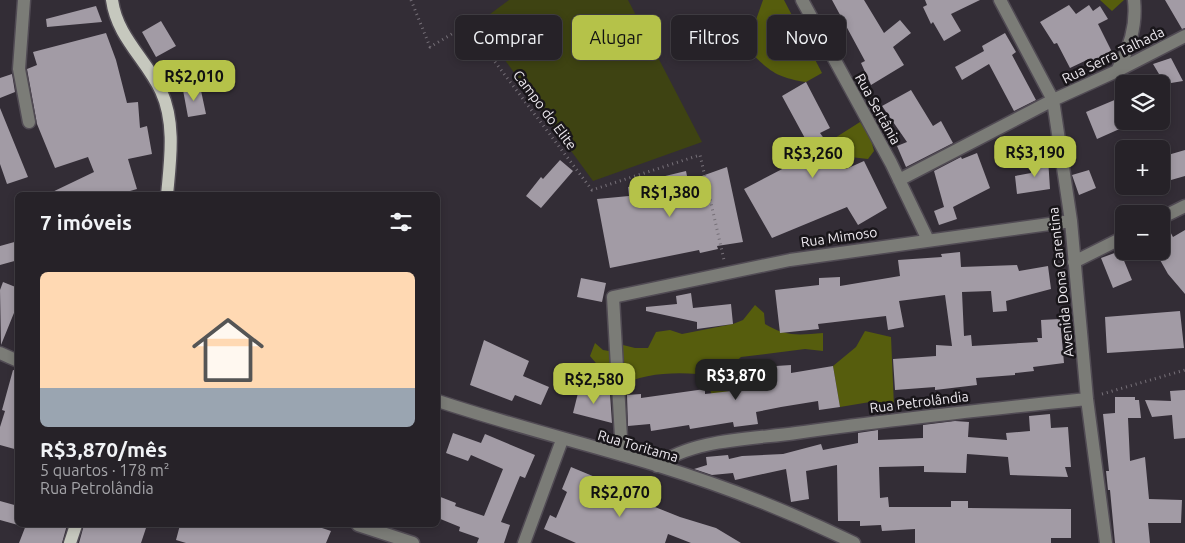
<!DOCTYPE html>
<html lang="pt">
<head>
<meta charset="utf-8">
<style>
  body { margin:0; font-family:Ubuntu,sans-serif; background:#322f34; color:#f1f3f6; height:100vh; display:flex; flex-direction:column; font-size:19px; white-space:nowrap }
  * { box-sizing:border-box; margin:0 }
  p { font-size:16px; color:#a4a4a8 }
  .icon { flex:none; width:28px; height:28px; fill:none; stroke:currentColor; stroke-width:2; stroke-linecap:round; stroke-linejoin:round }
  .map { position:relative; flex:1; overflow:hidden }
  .side { position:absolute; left:15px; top:192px; width:425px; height:335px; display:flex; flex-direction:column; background:#262228; border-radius:8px; box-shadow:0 2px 8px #0003,0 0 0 1px #423f45 }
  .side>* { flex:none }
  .top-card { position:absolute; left:455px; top:15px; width:475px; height:45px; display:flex; gap:10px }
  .controls { position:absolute; left:1115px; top:75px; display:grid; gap:10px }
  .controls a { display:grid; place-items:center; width:55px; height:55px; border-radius:8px; background:#262228; box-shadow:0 2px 8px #0003,0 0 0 1px #423f45; font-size:25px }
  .price { position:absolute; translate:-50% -42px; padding:0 11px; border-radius:10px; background:#b5c249; color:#111; font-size:16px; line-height:32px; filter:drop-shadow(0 1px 2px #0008) }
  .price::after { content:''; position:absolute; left:50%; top:30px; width:15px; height:11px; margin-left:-8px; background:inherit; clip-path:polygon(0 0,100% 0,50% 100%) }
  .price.current { background:#222; color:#fff }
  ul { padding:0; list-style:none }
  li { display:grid; align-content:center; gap:10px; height:265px; padding:0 25px }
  li span { display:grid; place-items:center; height:155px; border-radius:8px; color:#555 }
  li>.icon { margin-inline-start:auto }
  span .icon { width:90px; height:90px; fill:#fffc; stroke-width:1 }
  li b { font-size:21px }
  h2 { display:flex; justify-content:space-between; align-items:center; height:60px; padding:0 25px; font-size:21px }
  .chip { padding:0 18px; border-radius:8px; background:#262228; box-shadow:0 2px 8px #0003,0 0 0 1px #423f45; font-size:18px; line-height:45px }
  .chip.current { background:#b5c249; color:#111 }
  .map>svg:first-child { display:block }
  .green { fill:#3e4312 }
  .forest { fill:#565d0d }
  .building { fill:#a29ba5 }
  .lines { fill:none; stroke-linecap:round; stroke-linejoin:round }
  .minor-casing { stroke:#514b54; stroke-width:15 }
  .major-casing { stroke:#514b54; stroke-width:15 }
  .path { stroke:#777179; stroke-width:3; stroke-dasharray:1 4; stroke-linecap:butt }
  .minor { stroke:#7b7c77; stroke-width:12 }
  .major { stroke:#c6c8be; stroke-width:12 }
  .labels { text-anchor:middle; stroke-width:5; stroke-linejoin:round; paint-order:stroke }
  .street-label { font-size:14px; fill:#ede9ef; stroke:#19161a }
</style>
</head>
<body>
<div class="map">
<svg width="1185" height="543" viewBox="0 0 1185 543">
  <rect width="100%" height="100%" fill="#332d36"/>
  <path class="green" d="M509,0H628L702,142L593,181L478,23Z"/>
  <path class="forest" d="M763,0H784L822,73L806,82C774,77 769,70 746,48Z
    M1100,0H1124L1112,11Z
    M860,122L870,136L874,151L868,159L850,157L840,161L827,143Z
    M755,305L764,313L765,324C786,337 799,335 823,333V351L805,349L741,357L726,371L730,391L712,395L707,383L698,374C668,372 643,374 616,387L590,356L595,343L603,350L615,352L619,344L635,348H648L656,332L670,330L682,334L733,324L743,320Z
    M865,331L891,337L894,407H881L876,401L840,407L833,366L856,347Z"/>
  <path class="building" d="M832,0H864L884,33L900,20L911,33L893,47L904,65L871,85L861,63L865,61Z
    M925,0H980L951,14L961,31L944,41L933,22L931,24L923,7L927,5Z
    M1165,0H1185V28L1182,29Z
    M1069,5L1076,14L1089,5L1093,11L1100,6L1108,19L1098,24L1114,56L1093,66L1089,59L1070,68L1057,43L1054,44L1040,22Z
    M96,6L102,22L47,27L46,19Z
    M161,21L176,46L156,57L142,32Z
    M106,33L116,60L127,103L138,102L140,128L147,126L152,154L128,159L137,189L116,195H46L94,172L88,157L55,168L37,124L27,69L37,65L33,52Z
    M1005,33L1016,52L1012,55L1036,100L1014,111L989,64L962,80L955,67L984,51L982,46Z
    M1171,58L1183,81L1165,84L1153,64Z
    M12,74L15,92L0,98V78Z
    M806,82L830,128L820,133L846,169L864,161L887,208L858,225L847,207L772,238L744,189L813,153L782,96Z
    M200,86L206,114L188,117L183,90Z
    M911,90L933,126L941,121L953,143L906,167L897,146L907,142L882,106Z
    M1124,96V127L1097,139L1086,112Z
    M0,108L28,177L7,184L0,164Z
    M1185,150V176L1171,180L1161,162V157Z
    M977,153L990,188L953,207L957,219L939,225L934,211L944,207L934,171L961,157L962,159Z
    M1048,158L1050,189L1017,194L1015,176L1031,173V159Z
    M560,160L573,171L541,208L526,196L541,177L543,179Z
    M727,167L743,242L717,246L718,249L700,253L699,250L610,268L597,199L629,196L628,187L658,181L657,178L686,171L688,181Z
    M1089,170L1096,188L1079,195L1072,175Z
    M1166,224L1173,237L1185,230V294L1168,274L1155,251H1161V226Z
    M18,241V260L0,265V246Z
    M1120,251L1132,280L1113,288L1101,258Z
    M960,252L961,267L1017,265L1019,271L1048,266L1051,289L1006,301L1007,311L993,312L991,291L962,292L964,336L971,335L972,346L1038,342L1037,338H1042L1041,320L1060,319L1064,363L1033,367L1034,371L1015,373V375L976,378L977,385L935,390V387L895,390L893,359L936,356V345L952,346L945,295L899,301L904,327L888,330L886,316L818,324L819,329L780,333L775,290L819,285V278L840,277V286L900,276L898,260L942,257L941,254Z
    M581,278L606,283L602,302L577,297Z
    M3,282L18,288V303L1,345L0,290Z
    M691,293L693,308L731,304L733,324L697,329V322L646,311V307L677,304L676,296Z
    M1180,311L1184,348L1107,353L1105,317Z
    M484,340L529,361L523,376L549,387L541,405L515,395L512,401L470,385Z
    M791,365V373L833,366L840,407L819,410L818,401L781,407L756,412L758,424L734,427L733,422L690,429L689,425L651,431L650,424L628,426L627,395L641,394V398L705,389V394L757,388L754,374L776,370V366Z
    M13,370L18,371V450L0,445V427L5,411L2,410Z
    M562,371L577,380L569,394L554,385Z
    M579,389L610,394L612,423L573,413Z
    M1185,390V438L1174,439L1172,415L1152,417L1145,400L1171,401L1170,391Z
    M1115,397H1135V400H1139L1141,418H1128L1130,461L1145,457L1149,499L1182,500L1181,523H1148L1150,543H1115L1110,490H1108L1106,471H1109L1103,414L1115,413Z
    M1050,414L1051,428L1068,427L1071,467H1065L1068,477L1010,475L1008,457L967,454L966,473L924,472V466L879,467L880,498L888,497L889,507H951V501H968V508L1071,509V538H1051V543H915V529L882,531L881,525L860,526V521H838L837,465L806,471L809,499L791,502L786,469L735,480L733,473L712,475L694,469L707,465L706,457L728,455L729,459L742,456L783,454L821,444L823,450L858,443V433L878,430V440L923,438V425L955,421L969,422L968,437L1007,440L1006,433L1030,431L1029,416Z
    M453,433L481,443L485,434L535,455L525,478L520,476L501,522L510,525L504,543H477L479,538L459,531L460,527L438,518V496L456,503L455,506L484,516L503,469L471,455L468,461L446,453Z
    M571,467L607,482L605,487L680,517L716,528L741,543H691L668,534L665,543H576L544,529L550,515L556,518L567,492L562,489Z
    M0,501L18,506V525L0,520Z
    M26,525H67L62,543H19Z
    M84,525H147L141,543H79Z
    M180,525H313L331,531L326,543H186L176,540Z"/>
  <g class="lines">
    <defs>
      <path id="minor" d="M24,0L19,69L29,122
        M802,0L891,163L928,240
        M1000,0L1053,100L1071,221L1087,399L1106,543
        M1117,71C1129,48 1137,27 1134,0
        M899,180L1053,100L1117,71L1185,36
        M1161,218L1185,206
        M1074,262L1124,237
        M0,353L18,361
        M438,401C510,425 583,443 656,465C724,486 791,512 854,543
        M622,455L613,297L790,260L1071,221
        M657,466C691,439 754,439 796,433C893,419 990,409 1087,399
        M358,525L413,543
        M524,543L562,440"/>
      <path id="major" d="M112,0C117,37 146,59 161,91C176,123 170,162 167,195
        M70,543L76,525"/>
    </defs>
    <use href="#minor" class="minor-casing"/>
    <use href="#major" class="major-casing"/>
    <path class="path" d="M411,0L430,47L467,25L592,190L700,155L724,260
      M1102,394L1185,370"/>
    <use href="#minor" class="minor"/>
    <use href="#major" class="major"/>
  </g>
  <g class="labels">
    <g class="street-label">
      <text transform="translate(1113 55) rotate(-26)" y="5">Rua Serra Talhada</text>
      <text transform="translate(878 109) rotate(61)" y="5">Rua Sertânia</text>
      <text transform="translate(545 110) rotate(53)" y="5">Campo do Elite</text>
      <text transform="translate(839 237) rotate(-8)" y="5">Rua Mimoso</text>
      <text transform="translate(1061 282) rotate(-96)" y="5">Avenida Dona Carentina</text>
      <text transform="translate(919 402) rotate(-7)" y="5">Rua Petrolândia</text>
      <text transform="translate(638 446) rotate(16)" y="5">Rua Toritama</text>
    </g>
  </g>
</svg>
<div class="controls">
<a><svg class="icon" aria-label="layers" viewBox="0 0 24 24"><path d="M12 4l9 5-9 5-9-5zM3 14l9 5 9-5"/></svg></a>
<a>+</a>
<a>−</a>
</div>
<b class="price" style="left:194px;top:102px">R$2,010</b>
<b class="price" style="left:1035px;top:178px">R$3,190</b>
<b class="price" style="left:813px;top:179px">R$3,260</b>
<b class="price" style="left:670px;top:218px">R$1,380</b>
<b class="price current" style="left:736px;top:401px">R$3,870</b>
<b class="price" style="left:594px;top:405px">R$2,580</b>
<b class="price" style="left:620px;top:518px">R$2,070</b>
<div class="top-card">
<a class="chip">Comprar</a>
<a class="chip current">Alugar</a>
<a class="chip">Filtros</a>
<a class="chip">Novo</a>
</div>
<section class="side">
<h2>7 imóveis<svg class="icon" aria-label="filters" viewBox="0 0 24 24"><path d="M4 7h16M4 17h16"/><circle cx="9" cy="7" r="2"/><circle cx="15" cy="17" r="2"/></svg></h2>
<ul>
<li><span style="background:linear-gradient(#ffd9b3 75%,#9aa5b1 0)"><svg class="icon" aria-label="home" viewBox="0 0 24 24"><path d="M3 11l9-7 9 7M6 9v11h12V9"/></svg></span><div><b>R$3,870/mês</b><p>5 quartos · 178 m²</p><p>Rua Petrolândia</p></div></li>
</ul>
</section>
</div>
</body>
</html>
